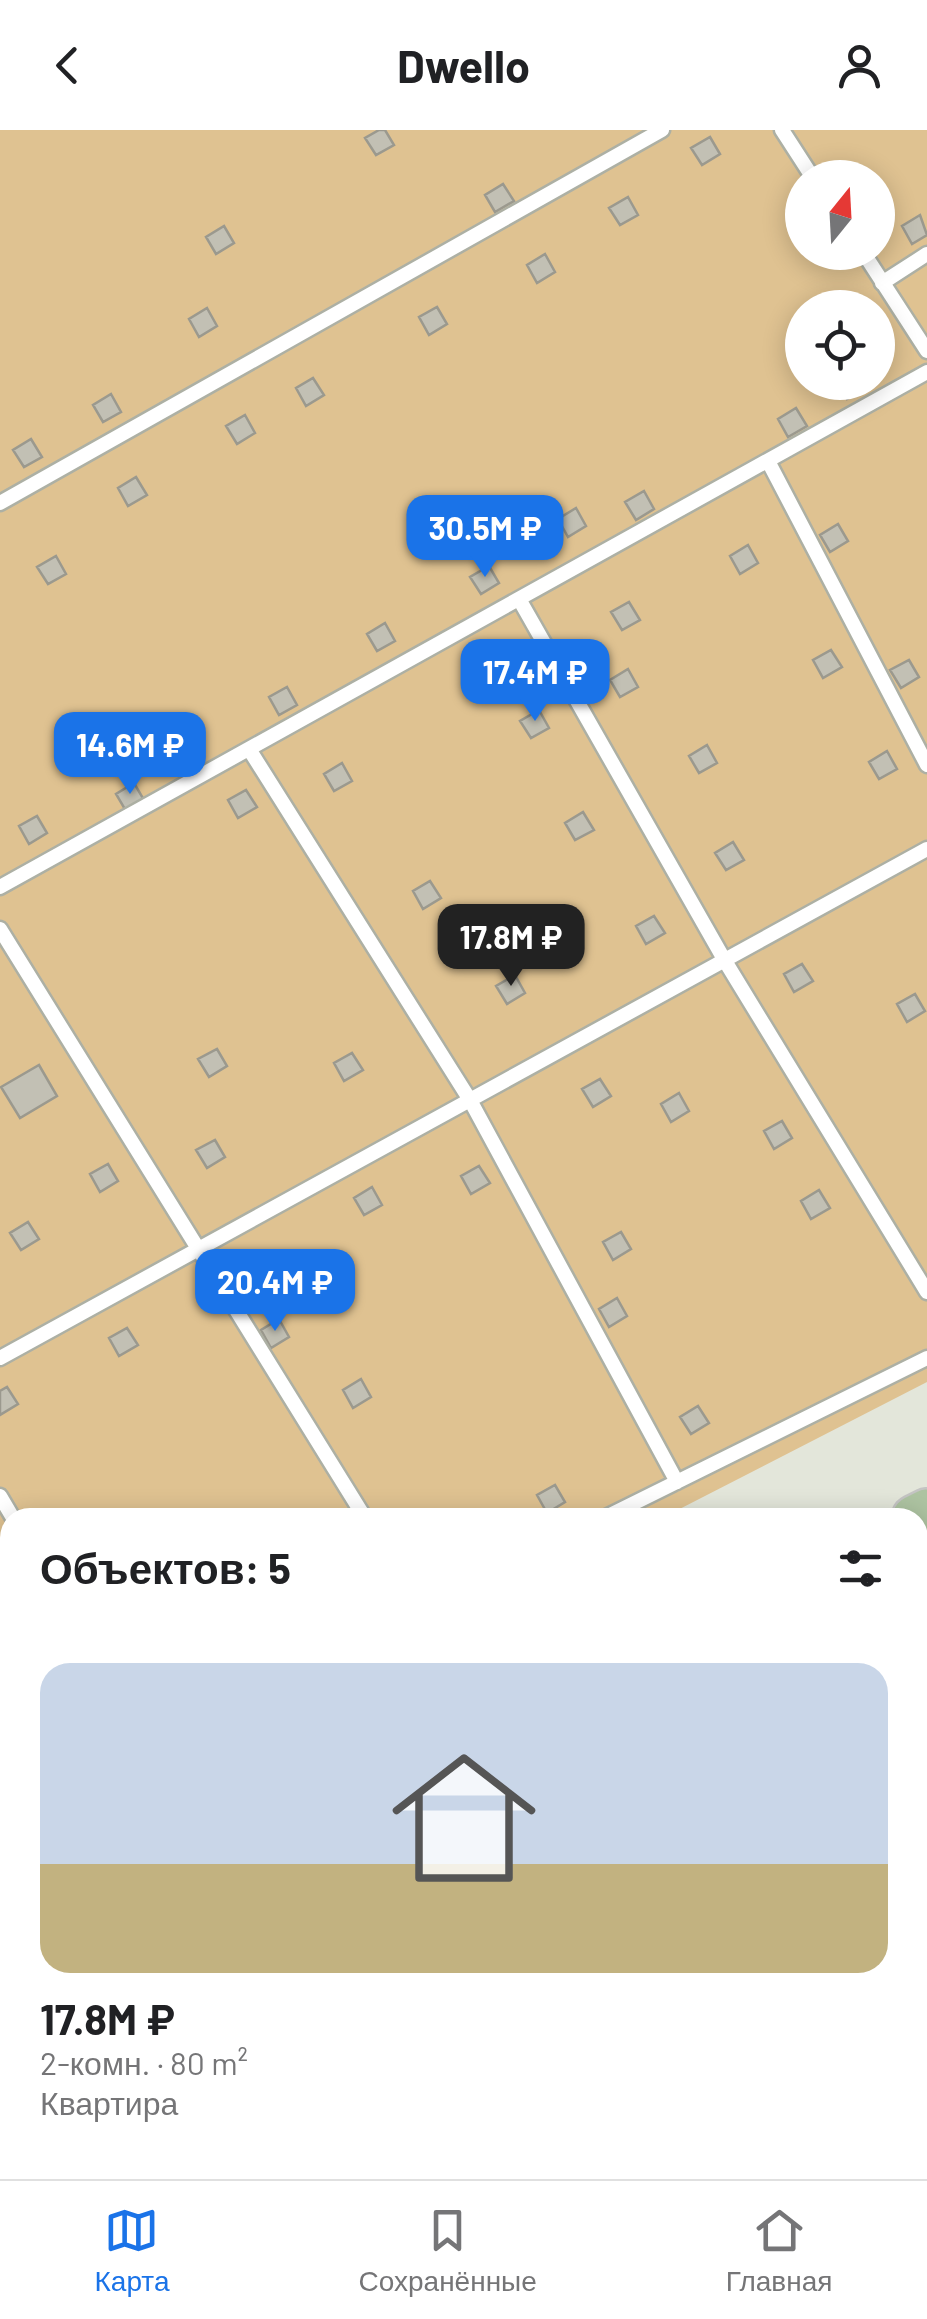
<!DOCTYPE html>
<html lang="ru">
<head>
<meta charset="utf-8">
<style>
  body { margin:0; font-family:Barlow,sans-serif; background:#f2f2f2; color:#202124; height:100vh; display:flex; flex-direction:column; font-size:38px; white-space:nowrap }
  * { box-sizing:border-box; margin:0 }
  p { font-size:32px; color:#757577 }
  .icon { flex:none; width:55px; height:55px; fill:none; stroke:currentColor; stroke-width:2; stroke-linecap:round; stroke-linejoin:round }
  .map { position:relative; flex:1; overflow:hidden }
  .details { position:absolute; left:0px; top:1378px; width:928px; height:672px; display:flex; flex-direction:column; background:#fff; border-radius:30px 30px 0 0; box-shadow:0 5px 25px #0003 }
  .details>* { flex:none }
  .needle { width:65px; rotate:18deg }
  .controls { position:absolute; left:785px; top:30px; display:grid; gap:20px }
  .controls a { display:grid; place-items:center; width:110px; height:110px; border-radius:50%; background:#fff; box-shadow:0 5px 25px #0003; font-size:50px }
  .price { position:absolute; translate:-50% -85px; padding:0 22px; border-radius:20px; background:#1a73e8; color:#fff; font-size:32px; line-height:65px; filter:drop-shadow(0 2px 5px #0008) }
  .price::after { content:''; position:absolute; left:50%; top:60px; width:30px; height:22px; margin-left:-15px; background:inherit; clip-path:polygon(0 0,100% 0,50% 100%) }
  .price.on { background:#222; color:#fff }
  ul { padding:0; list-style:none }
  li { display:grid; align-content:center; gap:20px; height:530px; padding:0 40px }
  li span { display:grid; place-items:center; height:310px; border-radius:30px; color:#555 }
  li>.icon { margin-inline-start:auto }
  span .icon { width:180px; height:180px; fill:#fffc; stroke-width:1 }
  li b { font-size:42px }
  h2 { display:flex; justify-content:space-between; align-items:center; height:120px; padding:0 40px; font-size:42px }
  header { display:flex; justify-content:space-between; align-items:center; height:130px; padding:0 40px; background:#fff; font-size:45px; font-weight:700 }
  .tab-bar { display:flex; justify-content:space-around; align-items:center; height:140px; border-top:2px solid #e0e0e0; background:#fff; font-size:28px; color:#757577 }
  .tab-bar a { display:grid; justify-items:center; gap:5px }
  .tab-bar .on { color:#1a73e8 }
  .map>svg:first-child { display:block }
  .green { fill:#dfc291; fill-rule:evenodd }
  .building { fill:#c2c0b4; stroke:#9b998e; stroke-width:2.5 }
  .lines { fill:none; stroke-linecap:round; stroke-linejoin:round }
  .service-casing { stroke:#adb0a4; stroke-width:19 }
  .primary-casing { stroke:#c4c4c3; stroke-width:50 }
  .path { stroke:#94968d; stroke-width:6; stroke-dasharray:10 5; stroke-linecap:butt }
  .service { stroke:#fff; stroke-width:14 }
  .primary { stroke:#adc3a1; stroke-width:45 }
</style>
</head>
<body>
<header><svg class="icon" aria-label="back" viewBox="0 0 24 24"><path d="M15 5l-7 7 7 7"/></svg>Dwello<svg class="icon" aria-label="person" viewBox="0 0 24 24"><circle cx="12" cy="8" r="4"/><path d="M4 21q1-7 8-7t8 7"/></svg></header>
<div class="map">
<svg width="927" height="2049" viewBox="0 0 927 2049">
  <rect width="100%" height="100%" fill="#e3e6da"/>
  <path class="green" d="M0,0H927V1252L664,1387L10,1388V1726L0,1731ZM802,48H878V122H802ZM802,178H878V252H802Z
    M927,1534V2049H0V2008L10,2003V2040H918V1539Z"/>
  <path class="building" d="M379,0H385L394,15L376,25L365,8Z
    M710,7L720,24L702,35L691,18Z
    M503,54L514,71L495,82L485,65Z
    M628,67L638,85L620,95L609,78Z
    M920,85L927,105L912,114L902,96Z
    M224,96L234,113L216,124L206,107Z
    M545,124L555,142L537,153L527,135Z
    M437,177L447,194L429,205L419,187Z
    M207,178L217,196L199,207L189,189Z
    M313,248L324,265L306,276L296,258Z
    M837,252H861L865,258L847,269Z
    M111,264L121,282L103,292L93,275Z
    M796,278L807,296L788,307L778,289Z
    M245,285L255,303L237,314L226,296Z
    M31,309L42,327L24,337L13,320Z
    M136,347L147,365L128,376L118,358Z
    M644,361L654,379L636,390L625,372Z
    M576,378L586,396L568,407L558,389Z
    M838,394L848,411L830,422L820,405Z
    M748,415L758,433L740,444L730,426Z
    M56,426L66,444L48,454L37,437Z
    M489,436L499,453L481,464L470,447Z
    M629,472L640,490L622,500L611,482Z
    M385,493L395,511L377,521L367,504Z
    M831,520L842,537L823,548L813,530Z
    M909,530L919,547L901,558L890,540Z
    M628,539L638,557L620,567L610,550Z
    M287,557L297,575L279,585L269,567Z
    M539,580L549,598L531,608L520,591Z
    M707,615L717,633L699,643L689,626Z
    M174,617L185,634L167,645L156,627Z
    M887,621L897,639L879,649L869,632Z
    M342,633L352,651L334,661L324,644Z
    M134,653L144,670L126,681L116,664Z
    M246,660L257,677L238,688L228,670Z
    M583,682L594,700L575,710L565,693Z
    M37,686L47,703L29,714L19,696Z
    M733,712L744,730L726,740L715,723Z
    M430,751L441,768L423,779L413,761Z
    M654,786L665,803L646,814L636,796Z
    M802,834L813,851L794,862L784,844Z
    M515,845L525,863L507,874L496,856Z
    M915,864L925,881L907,892L897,874Z
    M217,919L227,936L209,947L198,929Z
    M352,923L363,940L344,951L334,933Z
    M39,935L57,966L20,988L1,957Z
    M600,949L611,966L593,977L582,959Z
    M679,963L689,981L671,992L661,974Z
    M782,991L792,1008L774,1019L764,1001Z
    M215,1010L225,1027L207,1038L196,1020Z
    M108,1034L118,1051L100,1062L90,1044Z
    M479,1036L490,1053L471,1064L461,1046Z
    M372,1057L382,1075L364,1085L354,1068Z
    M819,1060L830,1078L811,1089L801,1071Z
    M28,1092L39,1109L21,1120L10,1103Z
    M621,1102L631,1119L613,1130L603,1112Z
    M283,1139L293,1157L275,1168L265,1150Z
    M617,1168L627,1186L609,1197L599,1179Z
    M279,1189L289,1207L271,1218L261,1200Z
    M127,1198L138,1215L119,1226L109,1208Z
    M361,1249L371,1267L353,1278L343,1260Z
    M7,1257L18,1274L0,1285V1261Z
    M698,1276L709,1293L691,1304L680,1287Z
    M555,1355L565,1372L547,1383L537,1365Z
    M373,2040H404L406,2043L397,2049H371L367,2044Z"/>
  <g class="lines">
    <defs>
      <path id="service" d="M782,0L813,48
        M863,122L927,221
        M882,153L927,124
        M768,331L927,635
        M0,373L662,0
        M519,469L725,831L927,1162
        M249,619L470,970L677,1352
        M0,757L927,242
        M0,799L365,1388
        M0,1228L927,719
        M0,1366L13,1388
        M604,1388L927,1228
        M0,1688L10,1683
        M918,1754L927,1771
        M441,2040L446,2049
        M761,2040L766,2049"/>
      <path id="primary" d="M915,1388L927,1382
        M0,1855L10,1850"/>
    </defs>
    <use href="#service" class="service-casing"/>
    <use href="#primary" class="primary-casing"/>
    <path class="path" d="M918,1500L927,1496
      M0,1975L10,1971"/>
    <use href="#service" class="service"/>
    <use href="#primary" class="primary"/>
  </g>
</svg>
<div class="controls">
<a><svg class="needle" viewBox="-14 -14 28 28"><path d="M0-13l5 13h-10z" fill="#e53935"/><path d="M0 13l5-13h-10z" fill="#757577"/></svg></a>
<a><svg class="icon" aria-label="locate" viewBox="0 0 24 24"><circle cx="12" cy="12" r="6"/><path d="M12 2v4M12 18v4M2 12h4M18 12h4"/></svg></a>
</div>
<b class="price" style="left:485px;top:450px">30.5M ₽</b>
<b class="price" style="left:535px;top:594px">17.4M ₽</b>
<b class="price" style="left:130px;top:667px">14.6M ₽</b>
<b class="price on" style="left:511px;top:859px">17.8M ₽</b>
<b class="price" style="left:275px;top:1204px">20.4M ₽</b>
<section class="details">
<h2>Объектов: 5<svg class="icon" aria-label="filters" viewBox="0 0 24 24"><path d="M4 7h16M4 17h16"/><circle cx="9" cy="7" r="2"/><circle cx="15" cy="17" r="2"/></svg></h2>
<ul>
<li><span style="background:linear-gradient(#c9d6e8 65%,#c2b280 0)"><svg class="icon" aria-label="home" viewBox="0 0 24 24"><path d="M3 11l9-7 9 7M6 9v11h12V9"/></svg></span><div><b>17.8M ₽</b><p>2-комн. · 80 m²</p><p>Квартира</p></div></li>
</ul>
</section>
</div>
<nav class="tab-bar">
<a class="on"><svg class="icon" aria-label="map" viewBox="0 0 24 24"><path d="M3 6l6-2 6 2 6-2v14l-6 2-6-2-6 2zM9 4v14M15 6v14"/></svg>Карта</a>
<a><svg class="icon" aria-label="saved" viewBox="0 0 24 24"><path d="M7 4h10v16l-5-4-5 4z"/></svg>Сохранённые</a>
<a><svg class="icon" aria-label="home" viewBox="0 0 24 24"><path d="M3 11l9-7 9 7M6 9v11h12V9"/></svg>Главная</a>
</nav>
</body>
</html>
